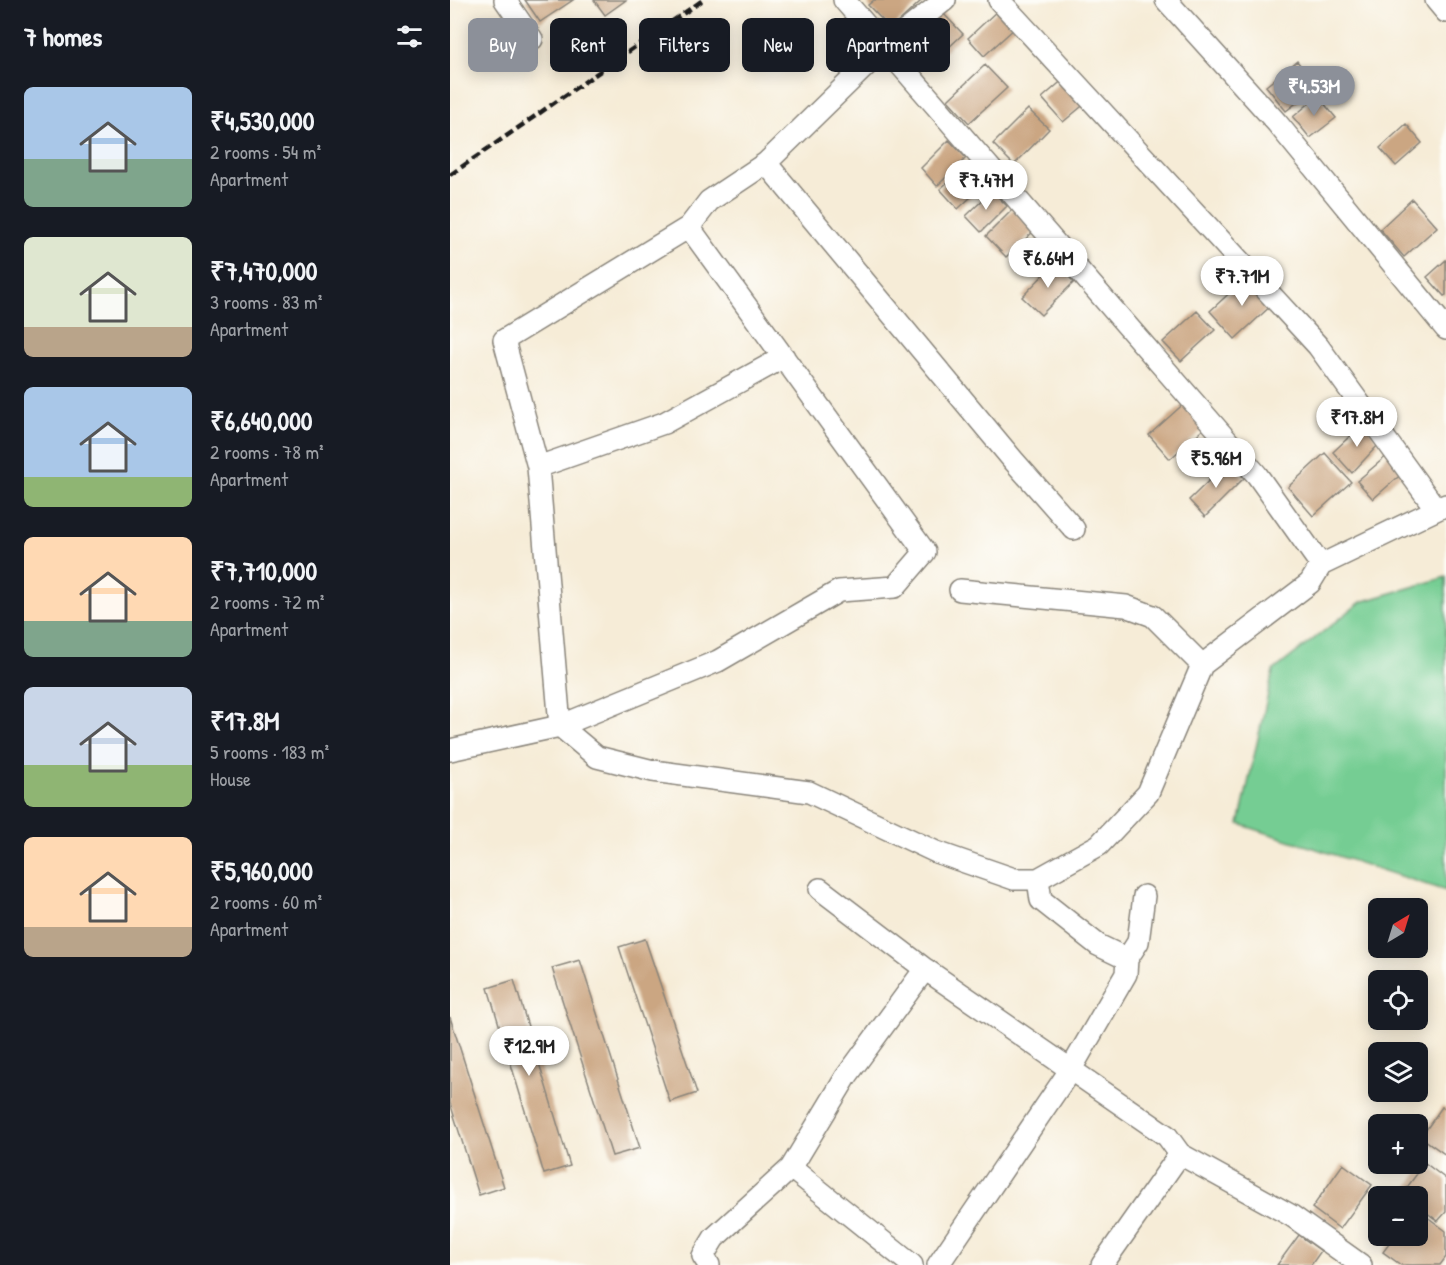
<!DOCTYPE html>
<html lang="en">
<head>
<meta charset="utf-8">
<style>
  body { margin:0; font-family:"Patrick Hand",sans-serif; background:#242831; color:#f1f3f6; height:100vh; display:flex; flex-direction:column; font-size:22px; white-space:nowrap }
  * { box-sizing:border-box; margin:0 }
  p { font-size:20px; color:#9ea1a6 }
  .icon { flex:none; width:33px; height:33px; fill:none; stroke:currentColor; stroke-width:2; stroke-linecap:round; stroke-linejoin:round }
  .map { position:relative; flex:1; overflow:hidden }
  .drawer { display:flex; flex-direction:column; background:#171b24; width:450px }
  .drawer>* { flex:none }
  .guide { position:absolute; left:18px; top:18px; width:570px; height:54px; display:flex; gap:12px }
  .needle { width:39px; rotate:38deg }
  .tools { position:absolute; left:918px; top:898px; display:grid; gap:12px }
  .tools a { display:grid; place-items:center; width:60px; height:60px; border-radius:9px; background:#171b24; box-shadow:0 3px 15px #0003; font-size:30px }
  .price { position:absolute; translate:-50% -51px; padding:0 14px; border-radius:21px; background:#fff; color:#222; font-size:20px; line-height:39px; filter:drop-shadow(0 2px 3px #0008) }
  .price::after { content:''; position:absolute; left:50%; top:36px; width:18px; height:14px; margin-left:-9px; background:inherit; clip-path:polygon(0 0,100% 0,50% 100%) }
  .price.selected { background:#8c9099; color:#fff }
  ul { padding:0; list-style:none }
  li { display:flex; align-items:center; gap:18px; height:150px; padding:0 24px }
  li span { display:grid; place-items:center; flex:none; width:168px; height:120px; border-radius:9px; color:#555 }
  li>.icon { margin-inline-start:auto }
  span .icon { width:72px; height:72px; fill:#fffc; stroke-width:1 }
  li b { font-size:26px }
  h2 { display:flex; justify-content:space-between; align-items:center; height:72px; padding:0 24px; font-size:26px }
  .pill { padding:0 21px; border-radius:9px; background:#171b24; box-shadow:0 3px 15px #0003; font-size:21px; line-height:54px }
  .pill.selected { background:#8c9099; color:#fff }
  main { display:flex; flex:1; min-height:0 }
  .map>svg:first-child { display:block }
  .green { fill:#74cd93; stroke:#487458; stroke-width:1.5 }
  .building { fill:#cba682 }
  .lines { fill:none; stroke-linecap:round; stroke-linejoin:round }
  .minor-casing { stroke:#89847a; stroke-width:24 }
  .minor { stroke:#fff; stroke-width:21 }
  .rail { stroke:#1c1c1c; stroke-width:4.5; stroke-dasharray:9 4.5; stroke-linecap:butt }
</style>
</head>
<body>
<main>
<section class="drawer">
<h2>7 homes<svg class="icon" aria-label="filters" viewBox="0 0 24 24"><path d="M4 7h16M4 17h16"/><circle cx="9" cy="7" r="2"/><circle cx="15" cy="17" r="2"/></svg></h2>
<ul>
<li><span style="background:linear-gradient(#a9c7e8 60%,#7fa58c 0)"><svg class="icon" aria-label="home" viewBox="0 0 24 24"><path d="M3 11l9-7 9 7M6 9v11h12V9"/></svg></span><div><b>₹4,530,000</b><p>2 rooms · 54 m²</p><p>Apartment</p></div></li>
<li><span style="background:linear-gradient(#dfe7d0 75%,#b9a48a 0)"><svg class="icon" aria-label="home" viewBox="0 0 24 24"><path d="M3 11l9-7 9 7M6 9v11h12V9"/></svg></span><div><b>₹7,470,000</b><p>3 rooms · 83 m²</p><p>Apartment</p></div></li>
<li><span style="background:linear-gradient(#a9c7e8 75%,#8fb573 0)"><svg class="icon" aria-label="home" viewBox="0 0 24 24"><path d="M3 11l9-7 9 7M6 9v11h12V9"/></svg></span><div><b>₹6,640,000</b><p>2 rooms · 78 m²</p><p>Apartment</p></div></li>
<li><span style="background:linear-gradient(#ffd9b3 70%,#7fa58c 0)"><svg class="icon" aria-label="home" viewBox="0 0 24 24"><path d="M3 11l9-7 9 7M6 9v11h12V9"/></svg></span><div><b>₹7,710,000</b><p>2 rooms · 72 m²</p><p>Apartment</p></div></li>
<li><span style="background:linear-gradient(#c9d6e8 65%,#8fb573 0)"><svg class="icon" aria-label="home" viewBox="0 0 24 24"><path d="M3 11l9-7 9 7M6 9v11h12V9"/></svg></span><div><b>₹17.8M</b><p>5 rooms · 183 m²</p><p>House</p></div></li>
<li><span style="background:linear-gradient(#ffd9b3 75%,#b9a48a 0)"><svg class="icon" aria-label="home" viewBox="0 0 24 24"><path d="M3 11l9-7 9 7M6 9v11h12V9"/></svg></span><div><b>₹5,960,000</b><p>2 rooms · 60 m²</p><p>Apartment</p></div></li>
</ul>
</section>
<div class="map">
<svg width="996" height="1265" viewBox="0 0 996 1265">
  <rect width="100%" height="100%" fill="#fdfcf7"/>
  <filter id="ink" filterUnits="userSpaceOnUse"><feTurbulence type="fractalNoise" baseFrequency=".0167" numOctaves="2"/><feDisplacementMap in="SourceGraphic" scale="12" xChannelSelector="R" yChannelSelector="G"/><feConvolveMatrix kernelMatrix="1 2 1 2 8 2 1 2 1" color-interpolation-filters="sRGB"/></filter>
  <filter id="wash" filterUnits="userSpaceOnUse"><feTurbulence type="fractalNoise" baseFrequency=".008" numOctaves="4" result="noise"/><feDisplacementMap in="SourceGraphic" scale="24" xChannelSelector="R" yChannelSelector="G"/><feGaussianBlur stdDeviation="1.35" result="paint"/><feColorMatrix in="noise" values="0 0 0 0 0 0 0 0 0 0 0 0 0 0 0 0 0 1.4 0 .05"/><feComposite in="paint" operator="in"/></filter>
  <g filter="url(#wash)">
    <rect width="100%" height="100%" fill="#f6ecd7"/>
    <path class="green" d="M996,577V891L789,824L823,671L911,602Z"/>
    <g id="blocks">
      <path class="building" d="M75,0H123L90,22Z
        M144,0H176L155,15Z
        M424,0H472L441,29L418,5Z
        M548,10L565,28L534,56L518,38Z
        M491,11L513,34L477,68L455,45Z
        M847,61L867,87L836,111L816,86Z
        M535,65L557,88L519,123L498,100Z
        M616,77L637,102L613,122L592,98Z
        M868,96L886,118L860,138L843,117Z
        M578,109L599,129L564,165L543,144Z
        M956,124L972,143L946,166L930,148Z
        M499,140L516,158L487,186L471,168Z
        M519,163L537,182L508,209L490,189Z
        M542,191L557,206L531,232L516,216Z
        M962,199L987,227L954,257L930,229Z
        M563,209L584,231L556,257L536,236Z
        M996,260V295L994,296L977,277Z
        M605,263L624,282L591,315L572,297Z
        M799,275L824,303L785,339L760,311Z
        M747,311L765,330L731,361L713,342Z
        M738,400L759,424L720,459L699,435Z
        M915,422L929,444L902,473L883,452Z
        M875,453L901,482L863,516L838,487Z
        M939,454L955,471L923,499L907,481Z
        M778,462L794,478L755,517L739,500Z
        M195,939L247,1093L220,1102L169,947Z
        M130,960L190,1148L162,1156L102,968Z
        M64,980L120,1166L94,1174L38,988Z
        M0,1017L54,1187L29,1195L0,1103Z
        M992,1107L996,1109V1155L971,1137Z
        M975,1163L996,1179V1212L988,1221L968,1206V1197H956L952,1194Z
        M893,1164L922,1185L890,1229L862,1208Z
        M968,1210L996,1231V1257L990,1265H951L933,1252L945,1236H968Z
        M849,1235L871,1251L861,1265H827Z"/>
    </g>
  </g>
  <g filter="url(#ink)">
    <use href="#blocks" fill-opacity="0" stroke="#89847a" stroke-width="1.5"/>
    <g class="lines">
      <defs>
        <path id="minor" d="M55,0L82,39
          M394,0L807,475L871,565
          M495,0L435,47L316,163L259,201L239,227L54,340L88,467L110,726L147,757L203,771L359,792L486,852L564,879H588L649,845L698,793L752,665L860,583L871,565L996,505
          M549,0L868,346L986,509
          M716,0L827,123L996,329
          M986,0L996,12
          M316,163L563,460L624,529
          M88,467L214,423L334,357
          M510,590L676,606L703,616L752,665
          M0,750L110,726L268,661L389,591L445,587L475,552L239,227
          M588,879L591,900L648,945L677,959
          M370,889L475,969L717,1136L730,1154L842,1216L911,1265
          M341,1168L462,1265
          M259,1265L253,1256L264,1238L341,1168L396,1077L475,969
          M488,1265L621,1069L676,974L677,959L688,942L694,896
          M652,1265L730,1154"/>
      </defs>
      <use href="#minor" class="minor-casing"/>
      <use href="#minor" class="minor"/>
      <path class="rail" d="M0,175L253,0"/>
    </g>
  </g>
</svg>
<div class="tools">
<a><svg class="needle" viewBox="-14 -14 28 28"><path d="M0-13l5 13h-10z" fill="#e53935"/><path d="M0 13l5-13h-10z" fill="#9ea1a6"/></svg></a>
<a><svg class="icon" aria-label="locate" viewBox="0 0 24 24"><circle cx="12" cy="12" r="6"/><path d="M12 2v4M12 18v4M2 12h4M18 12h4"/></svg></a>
<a><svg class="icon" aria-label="layers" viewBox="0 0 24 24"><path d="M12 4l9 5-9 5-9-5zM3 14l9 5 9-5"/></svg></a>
<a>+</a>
<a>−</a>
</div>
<b class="price selected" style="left:864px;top:117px">₹4.53M</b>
<b class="price" style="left:536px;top:211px">₹7.47M</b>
<b class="price" style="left:598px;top:289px">₹6.64M</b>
<b class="price" style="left:792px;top:307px">₹7.71M</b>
<b class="price" style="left:907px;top:448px">₹17.8M</b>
<b class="price" style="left:766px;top:489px">₹5.96M</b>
<b class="price" style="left:79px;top:1077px">₹12.9M</b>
<div class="guide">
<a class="pill selected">Buy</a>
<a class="pill">Rent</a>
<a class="pill">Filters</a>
<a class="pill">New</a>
<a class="pill">Apartment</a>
</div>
</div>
</main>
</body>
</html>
